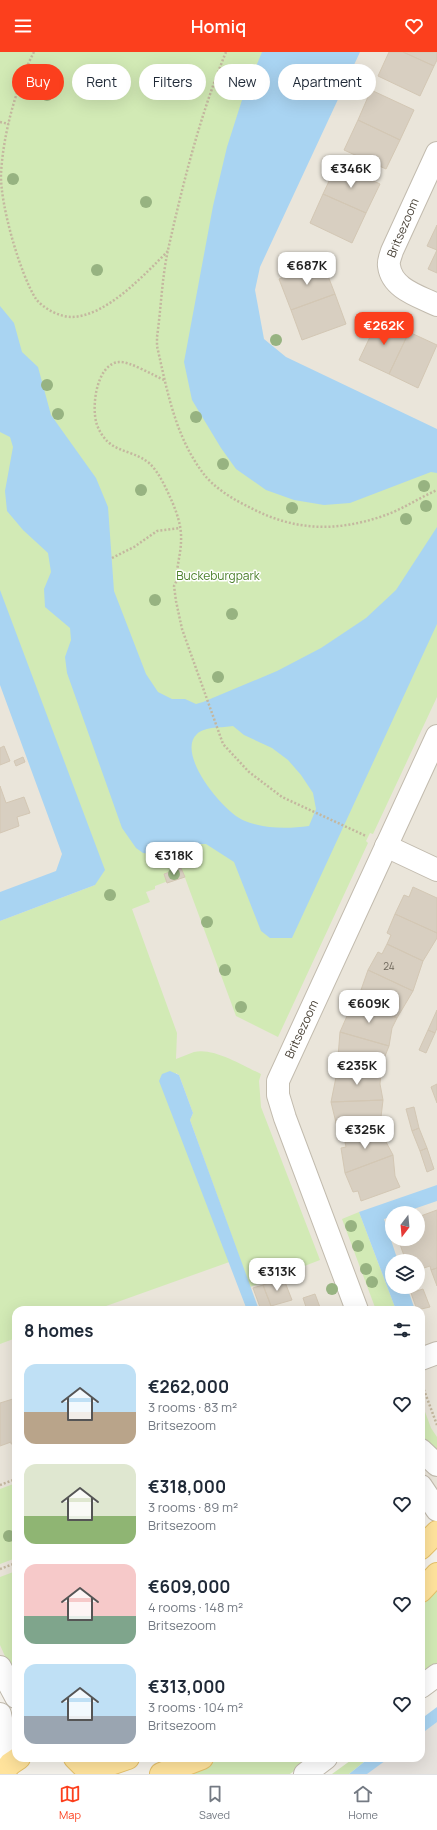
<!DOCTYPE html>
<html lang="en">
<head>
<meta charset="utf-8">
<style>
  body { margin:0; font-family:Manrope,sans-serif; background:#f6f6f7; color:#1f2937; height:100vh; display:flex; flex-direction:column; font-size:15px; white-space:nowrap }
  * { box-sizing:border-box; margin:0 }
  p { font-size:13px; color:#747a83 }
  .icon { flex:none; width:22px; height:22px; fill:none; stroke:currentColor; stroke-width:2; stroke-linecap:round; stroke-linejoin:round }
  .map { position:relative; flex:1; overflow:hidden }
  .drawer { position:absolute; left:12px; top:1254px; width:413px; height:456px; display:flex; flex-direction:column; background:#fff; border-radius:12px; box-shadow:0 4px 16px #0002 }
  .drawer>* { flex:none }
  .top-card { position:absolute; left:12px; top:12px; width:413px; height:36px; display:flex; gap:8px }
  .needle { width:26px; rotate:196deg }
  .tools { position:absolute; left:385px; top:1154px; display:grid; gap:8px }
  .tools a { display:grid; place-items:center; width:40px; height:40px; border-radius:50%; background:#fff; box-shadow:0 4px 16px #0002; font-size:20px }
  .price { position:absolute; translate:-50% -34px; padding:0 9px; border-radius:8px; background:#fff; color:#222; font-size:13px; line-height:26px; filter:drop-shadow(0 1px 2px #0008) }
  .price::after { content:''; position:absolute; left:50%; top:24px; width:12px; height:9px; margin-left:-6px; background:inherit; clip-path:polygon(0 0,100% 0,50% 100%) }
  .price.current { background:#fc3f1d; color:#fff }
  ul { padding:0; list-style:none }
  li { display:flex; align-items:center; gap:12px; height:100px; padding:0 12px }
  li span { display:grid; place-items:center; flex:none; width:112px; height:80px; border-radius:12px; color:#555 }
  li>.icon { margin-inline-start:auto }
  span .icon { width:48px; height:48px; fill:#fffc; stroke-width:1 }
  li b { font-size:17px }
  h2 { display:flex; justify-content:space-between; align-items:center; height:48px; padding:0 12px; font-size:17px }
  .chip { padding:0 14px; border-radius:18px; background:#fff; box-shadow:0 4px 16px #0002; font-size:14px; line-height:36px }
  .chip.current { background:#fc3f1d; color:#fff }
  header { display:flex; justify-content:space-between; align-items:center; height:52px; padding:0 12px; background:#fc3f1d; color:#fff; font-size:18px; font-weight:600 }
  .menu { display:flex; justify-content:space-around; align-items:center; height:56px; border-top:1px solid #e0e1e3; background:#fff; font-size:11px; color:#747a83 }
  .menu a { display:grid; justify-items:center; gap:2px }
  .menu .current { color:#fc3f1d }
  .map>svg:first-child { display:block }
  .residential { fill:#eae5da; fill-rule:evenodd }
  .industrial { fill:#e6e2dd }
  .green { fill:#d2eab5 }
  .water { fill:#a9d4f2; fill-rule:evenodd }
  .building { fill:#d8cfc1; stroke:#d3c7b4 }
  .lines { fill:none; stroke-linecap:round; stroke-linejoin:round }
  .minor-casing { stroke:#c2bbae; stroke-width:24 }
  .major-casing { stroke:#e6c16a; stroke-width:24 }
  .path { stroke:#c4b79f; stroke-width:2.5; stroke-dasharray:2 2; stroke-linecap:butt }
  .minor { stroke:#fff; stroke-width:22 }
  .major { stroke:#ffe39c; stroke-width:22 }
  .tree { fill:#97b381 }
  .labels { text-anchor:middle; stroke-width:3; stroke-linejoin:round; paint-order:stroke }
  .number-label { font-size:10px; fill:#6e675b }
  .street-label { font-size:12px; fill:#4b4439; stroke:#fff }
  .park-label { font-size:12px; fill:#4a7f2a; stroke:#fff }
</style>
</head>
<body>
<header><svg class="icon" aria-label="menu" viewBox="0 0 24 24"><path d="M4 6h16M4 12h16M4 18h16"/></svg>Homiq<svg class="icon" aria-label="heart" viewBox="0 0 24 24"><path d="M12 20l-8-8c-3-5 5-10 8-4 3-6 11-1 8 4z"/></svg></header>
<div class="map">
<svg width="437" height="1722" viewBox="0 0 437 1722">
  <rect width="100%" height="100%" fill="#f6f3ec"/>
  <path class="residential" d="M0,0H437V1448L421,1455V1258H16V1631L0,1638ZM392,1161H418V1187H392ZM392,1209H418V1235H392Z"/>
  <path class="industrial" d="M437,1664V1722H360L381,1706H421V1676Z"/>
  <path class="green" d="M0,0H354L242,226L251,296L437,390V645L373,782L370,781L366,789L368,791L278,985L236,964L184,823L155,834V837L146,840L150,850L132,857L177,981L176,1007C182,1005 188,1002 194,1000C213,995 244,1014 261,1022L259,1029L261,1055L320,1208L250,1235L190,1068L193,1061L179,1023L176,1021L175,1040L235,1208L95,1258H16V1286L0,1292V869L95,833L0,565Z
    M359,1160L396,1258H376L342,1167Z
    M421,1349L431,1376L437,1385V1401L428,1396L421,1387Z
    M16,1431V1506L0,1512V1437Z
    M16,1519V1629L0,1593V1525Z
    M437,1535V1611L421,1623V1551Z
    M223,1706H311L290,1722H182Z
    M354,1706H369L349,1722H332Z"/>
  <path class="water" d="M262,0H360L260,215L255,238L264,287L286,305L437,377V421L431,420L350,451L324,453L294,448L266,438L236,417L221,396L192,348L184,310L213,154L227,95L242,48Z
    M0,254L14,271L22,300L38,315L51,363L96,426L108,455L114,539L146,622L158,640L172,647H185L196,652L203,650L277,619L321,596L366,566L396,538L437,475V572L292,886H270L261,879L234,810L206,792H196L159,803L143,801L136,796L122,776L67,621L65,605L71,588L70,576L45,555L44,537L51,520L48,501L23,478L7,459L5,439L13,395L10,385L0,380ZM233,674L244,683L272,696L288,708L301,723L313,741L316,757L309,774C288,777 265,777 245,769C225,762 175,702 197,682C205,674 223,676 233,674Z
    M0,538L105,818L95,833L0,869V840L56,819L62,802L0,633Z
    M170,1019L179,1023L193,1061L190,1068L259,1258H247L159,1029L162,1022Z
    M437,1133V1149L402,1161H392V1165L384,1167L398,1209H392V1235H407L415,1258H396L359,1160Z
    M437,1655V1670L421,1682V1667Z
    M369,1706H389L367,1722H349Z"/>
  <path class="building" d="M389,0H403L434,14L420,44L378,24Z
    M403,0H437V8L434,14Z
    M371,38L414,58L400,88L358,68Z
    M358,68L400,88L386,117L344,98Z
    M337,112L380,132L366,161L323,142Z
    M323,142L366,161L352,191L310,171Z
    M437,173V221L428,217L437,198L427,194Z
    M323,211L335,242L291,258L279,227Z
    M335,242L346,272L302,288L291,258Z
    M379,266L409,280L389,322L359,308Z
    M409,280L437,293L418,336L389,322Z
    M4,694L10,709L0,713V696Z
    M23,705L25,710L16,714L14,709Z
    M0,734L6,751L24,745L30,761L17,765L19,774L0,781Z
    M181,816L185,825L167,831L164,822Z
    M413,835L437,846V881L395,862L404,843L409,845Z
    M395,862L437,881V886L423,909L387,892L391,883L387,881Z
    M387,892L423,909L413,939L368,918L378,900L382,902Z
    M368,918L413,939L397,966L360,949L365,939L361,938Z
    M360,949L397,966L392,976L389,994L340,980L347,964L352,956L356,958Z
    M437,958V976L435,981L428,978Z
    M428,978L435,981L426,1001L419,998Z
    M340,980L389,994L383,1009L381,1020L341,1015L343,1005H338Z
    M341,1015L381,1020L380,1032L383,1048L331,1050L336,1025L340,1026Z
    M437,1032V1051L431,1035Z
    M383,1048L381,1065L383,1077L344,1085L342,1074L337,1075L331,1050Z
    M414,1055L419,1076L412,1079L406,1057Z
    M419,1076L427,1096L420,1099L412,1079Z
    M383,1077L385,1088L393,1103L345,1121L341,1096L346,1095L344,1085Z
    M427,1096L434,1117L427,1120L420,1099Z
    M393,1103L395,1124L400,1135L361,1149L358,1139L353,1140L345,1121Z
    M437,1158V1216L431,1218L430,1214L418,1218V1209H406L398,1187H418V1165Z
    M437,1216V1234L431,1218Z
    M283,1225L292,1248L271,1254L263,1233Z
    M263,1233L271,1254L265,1258H261L253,1236Z
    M423,1237L430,1255L417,1258L411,1241Z
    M315,1242L321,1258H295L306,1255L303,1246Z
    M16,1346V1391L11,1392V1390L0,1394V1351Z"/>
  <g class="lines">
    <defs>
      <g id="minor">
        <path d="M437,101L392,199C391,203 388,209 389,214C392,237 419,244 437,253"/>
        <path d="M386,794L437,818"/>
        <path id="s1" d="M357,1258L285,1066L278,1043V1029L437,684"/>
        <path d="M421,1307L437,1301"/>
        <path d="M421,1398L437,1413"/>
        <path d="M421,1434L437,1458"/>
        <path d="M0,1615L16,1645"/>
        <path d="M421,1635L437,1623"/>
        <path d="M0,1662L10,1712"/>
        <path d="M305,1722L326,1706"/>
      </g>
      <path id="major" d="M421,1496L437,1480
        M421,1539L437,1522
        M75,1706L91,1722
        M90,1719L128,1706
        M2,1722L10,1712L19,1706
        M161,1722L202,1706"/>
    </defs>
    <use href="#minor" class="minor-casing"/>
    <use href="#major" class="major-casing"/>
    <path class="path" d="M34,0C16,34 3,83 1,122C0,152 20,222 36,247C44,257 60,265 72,265C107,264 145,222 168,199
      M226,0C200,63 183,131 168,198C162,225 161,257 157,285V294C167,338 175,384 203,421C214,436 234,448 251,456C295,479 336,480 383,464C401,458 419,446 437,438
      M0,70L9,72
      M164,328C153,323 129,309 119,310C96,312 91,356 97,373C109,403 129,395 149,411C158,419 165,434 170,445C176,458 182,474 181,489C181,502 176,515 177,528L174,534L176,549L182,577L223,692L249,720L282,745L366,784
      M112,506L134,495L157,479L180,476
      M421,1330L437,1373
      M0,1433L16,1427
      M0,1517L16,1511"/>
    <use href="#minor" class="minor"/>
    <use href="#major" class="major"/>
  </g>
  <g class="tree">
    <circle cx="42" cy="31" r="6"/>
    <circle cx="47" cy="43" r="6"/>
    <circle cx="13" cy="127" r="6"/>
    <circle cx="146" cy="150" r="6"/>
    <circle cx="97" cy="218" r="6"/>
    <circle cx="276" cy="288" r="6"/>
    <circle cx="47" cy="333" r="6"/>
    <circle cx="58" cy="362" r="6"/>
    <circle cx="196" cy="365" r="6"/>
    <circle cx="223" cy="412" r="6"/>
    <circle cx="424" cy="434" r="6"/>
    <circle cx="141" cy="438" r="6"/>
    <circle cx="426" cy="454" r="6"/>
    <circle cx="292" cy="456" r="6"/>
    <circle cx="406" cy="467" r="6"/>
    <circle cx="155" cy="548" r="6"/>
    <circle cx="232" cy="562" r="6"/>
    <circle cx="218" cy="625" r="6"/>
    <circle cx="174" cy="822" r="6"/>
    <circle cx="110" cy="843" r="6"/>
    <circle cx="207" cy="870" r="6"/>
    <circle cx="225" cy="918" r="6"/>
    <circle cx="241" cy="955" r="6"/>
    <circle cx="351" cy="1174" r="6"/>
    <circle cx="358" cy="1194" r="6"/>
    <circle cx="366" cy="1217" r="6"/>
    <circle cx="372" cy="1230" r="6"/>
    <circle cx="332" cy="1237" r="6"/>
    <circle cx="9" cy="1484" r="6"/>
  </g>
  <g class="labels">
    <g class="number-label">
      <text x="389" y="918">24</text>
    </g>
    <g class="street-label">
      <text transform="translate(403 176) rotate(-67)" y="4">Britsezoom</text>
      <text dy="4" stroke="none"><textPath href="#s1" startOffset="300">Britsezoom</textPath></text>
    </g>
    <g class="park-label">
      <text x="218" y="528">Buckeburgpark</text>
    </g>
  </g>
</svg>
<div class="tools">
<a><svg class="needle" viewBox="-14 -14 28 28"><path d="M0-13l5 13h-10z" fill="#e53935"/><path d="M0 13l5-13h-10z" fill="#747a83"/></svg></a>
<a><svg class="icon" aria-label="layers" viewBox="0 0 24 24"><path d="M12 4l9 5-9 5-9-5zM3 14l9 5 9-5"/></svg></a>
</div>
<b class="price" style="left:351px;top:137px">€346K</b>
<b class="price" style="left:307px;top:234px">€687K</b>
<b class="price current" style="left:384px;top:294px">€262K</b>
<b class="price" style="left:174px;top:824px">€318K</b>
<b class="price" style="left:369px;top:972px">€609K</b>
<b class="price" style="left:357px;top:1034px">€235K</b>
<b class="price" style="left:365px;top:1098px">€325K</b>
<b class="price" style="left:277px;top:1240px">€313K</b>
<div class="top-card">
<a class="chip current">Buy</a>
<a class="chip">Rent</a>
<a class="chip">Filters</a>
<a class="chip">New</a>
<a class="chip">Apartment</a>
</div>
<section class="drawer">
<h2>8 homes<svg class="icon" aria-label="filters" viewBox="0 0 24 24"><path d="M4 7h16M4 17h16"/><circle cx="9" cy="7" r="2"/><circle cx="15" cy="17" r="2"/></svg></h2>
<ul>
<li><span style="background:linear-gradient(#bfe0f5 60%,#b9a48a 0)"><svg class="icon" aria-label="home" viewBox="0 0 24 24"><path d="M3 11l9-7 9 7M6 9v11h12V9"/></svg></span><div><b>€262,000</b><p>3 rooms · 83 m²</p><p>Britsezoom</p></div><svg class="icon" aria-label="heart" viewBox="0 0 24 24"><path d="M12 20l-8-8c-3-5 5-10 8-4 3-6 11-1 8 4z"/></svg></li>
<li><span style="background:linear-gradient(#dfe7d0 65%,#8fb573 0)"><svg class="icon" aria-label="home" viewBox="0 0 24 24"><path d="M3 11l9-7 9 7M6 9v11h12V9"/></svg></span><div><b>€318,000</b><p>3 rooms · 89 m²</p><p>Britsezoom</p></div><svg class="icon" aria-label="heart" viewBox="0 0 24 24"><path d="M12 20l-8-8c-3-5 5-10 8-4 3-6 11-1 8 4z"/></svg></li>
<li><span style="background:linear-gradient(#f6c9c9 65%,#7fa58c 0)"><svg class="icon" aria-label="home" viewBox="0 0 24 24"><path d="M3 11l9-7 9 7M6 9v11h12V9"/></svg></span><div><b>€609,000</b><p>4 rooms · 148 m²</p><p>Britsezoom</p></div><svg class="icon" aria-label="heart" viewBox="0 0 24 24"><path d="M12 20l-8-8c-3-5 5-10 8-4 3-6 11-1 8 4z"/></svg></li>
<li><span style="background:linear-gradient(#bfe0f5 65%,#9aa5b1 0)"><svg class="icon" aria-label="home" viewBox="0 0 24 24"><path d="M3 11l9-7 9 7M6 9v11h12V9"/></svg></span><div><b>€313,000</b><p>3 rooms · 104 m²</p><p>Britsezoom</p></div><svg class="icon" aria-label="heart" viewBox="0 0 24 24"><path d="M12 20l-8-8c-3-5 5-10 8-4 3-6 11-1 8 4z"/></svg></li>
</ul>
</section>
</div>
<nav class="menu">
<a class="current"><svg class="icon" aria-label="map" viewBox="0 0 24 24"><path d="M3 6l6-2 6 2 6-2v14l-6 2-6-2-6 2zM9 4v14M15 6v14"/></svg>Map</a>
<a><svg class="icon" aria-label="saved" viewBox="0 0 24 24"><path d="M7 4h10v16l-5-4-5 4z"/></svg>Saved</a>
<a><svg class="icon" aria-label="home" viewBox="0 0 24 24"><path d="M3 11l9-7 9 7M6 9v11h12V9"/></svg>Home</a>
</nav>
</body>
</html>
